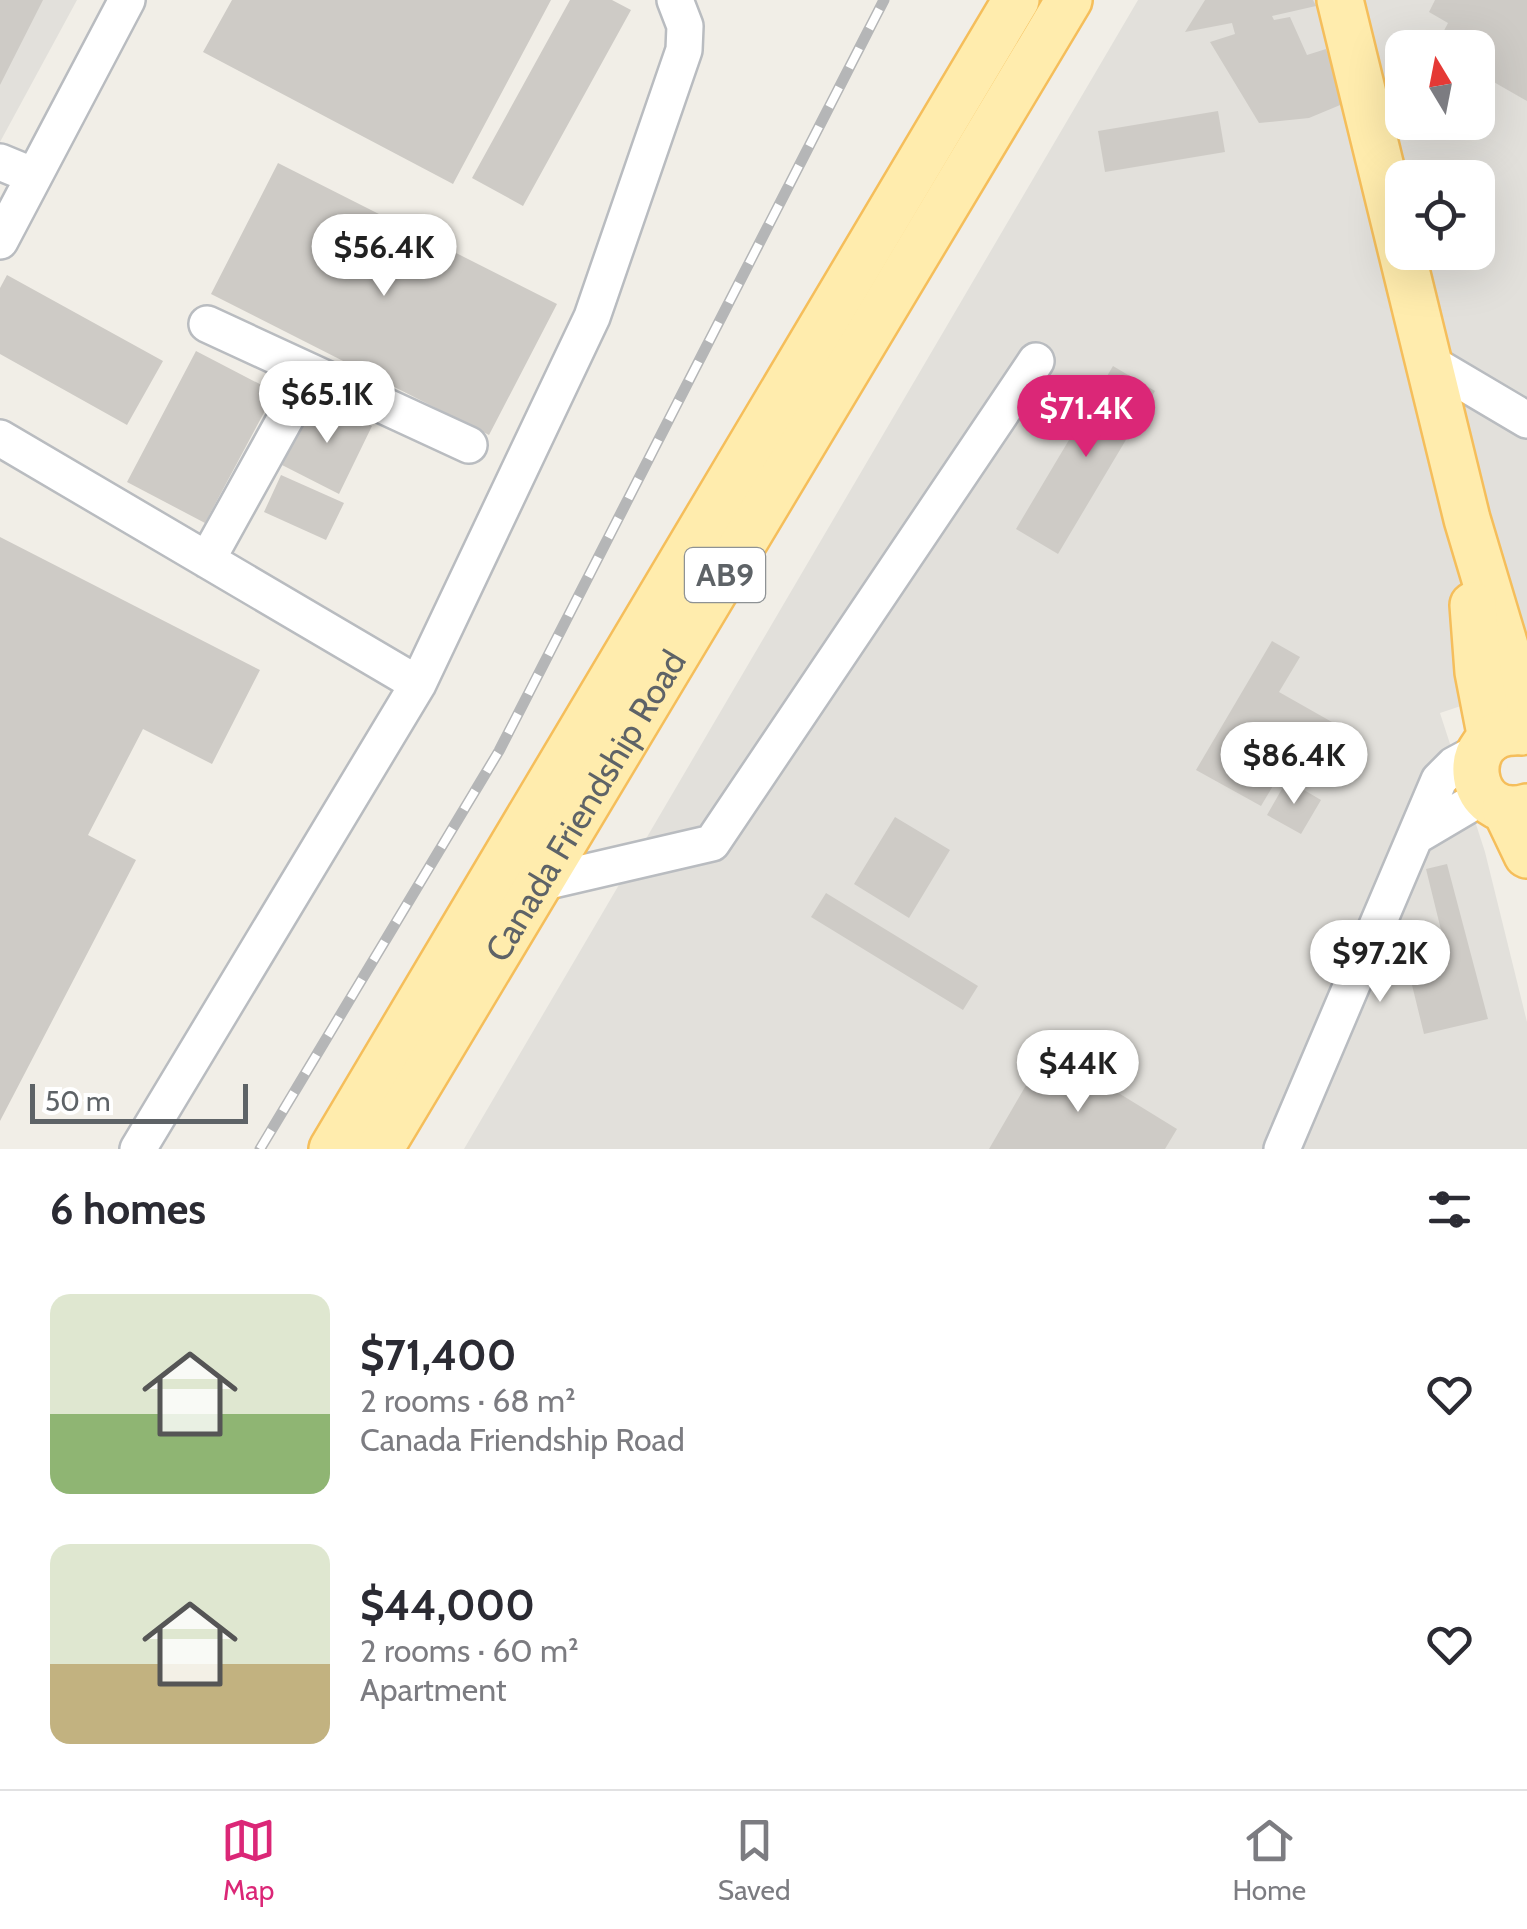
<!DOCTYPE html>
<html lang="en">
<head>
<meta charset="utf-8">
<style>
  body { margin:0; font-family:Cabin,sans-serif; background:#f2f2f3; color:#2b2b33; height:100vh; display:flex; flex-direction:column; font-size:38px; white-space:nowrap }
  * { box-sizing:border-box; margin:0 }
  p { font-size:32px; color:#7c7c81 }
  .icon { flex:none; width:55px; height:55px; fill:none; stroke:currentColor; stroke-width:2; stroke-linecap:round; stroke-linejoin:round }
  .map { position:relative; height:1149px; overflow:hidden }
  .sheet { display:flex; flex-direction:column; background:#fff; flex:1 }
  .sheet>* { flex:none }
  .needle { width:65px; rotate:350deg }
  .controls { position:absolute; left:1385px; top:30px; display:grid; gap:20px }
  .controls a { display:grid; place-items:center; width:110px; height:110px; border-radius:20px; background:#fff; box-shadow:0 10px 40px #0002; font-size:50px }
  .scale { position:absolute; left:30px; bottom:25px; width:218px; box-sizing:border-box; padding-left:10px; border:5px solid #5e6367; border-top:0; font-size:28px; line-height:35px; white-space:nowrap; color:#5e6367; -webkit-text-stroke:8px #fff; paint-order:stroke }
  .price { position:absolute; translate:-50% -85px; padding:0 22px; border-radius:35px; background:#fff; color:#222; font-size:32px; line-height:65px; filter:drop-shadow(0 2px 5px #0008) }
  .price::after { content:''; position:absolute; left:50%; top:60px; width:30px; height:22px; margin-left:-15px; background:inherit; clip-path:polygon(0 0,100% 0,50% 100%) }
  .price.on { background:#db2777; color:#fff }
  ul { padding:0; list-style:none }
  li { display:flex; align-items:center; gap:30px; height:250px; padding:0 50px }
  li span { display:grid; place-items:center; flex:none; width:280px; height:200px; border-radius:20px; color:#555 }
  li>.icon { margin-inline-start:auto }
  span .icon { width:120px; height:120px; fill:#fffc; stroke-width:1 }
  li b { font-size:42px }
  h2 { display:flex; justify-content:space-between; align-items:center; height:120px; padding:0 50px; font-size:42px }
  .tab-bar { display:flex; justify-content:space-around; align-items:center; height:140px; border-top:2px solid #e1e1e2; background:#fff; font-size:28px; color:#7c7c81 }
  .tab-bar a { display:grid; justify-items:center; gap:5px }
  .tab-bar .on { color:#db2777 }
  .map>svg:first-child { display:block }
  .industrial { fill:#e2e0db; fill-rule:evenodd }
  .building { fill:#cecbc6 }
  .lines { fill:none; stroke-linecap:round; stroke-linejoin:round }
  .minor-casing { stroke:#b9bcc0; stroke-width:40 }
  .major-casing { stroke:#f5be5b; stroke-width:50 }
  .minor { stroke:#fff; stroke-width:35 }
  .major { stroke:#ffecad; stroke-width:45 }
  .rail-casing { stroke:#b5b6b7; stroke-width:11 }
  .rail { stroke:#fff; stroke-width:8; stroke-dasharray:22; stroke-linecap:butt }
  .labels { text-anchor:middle; stroke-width:8; stroke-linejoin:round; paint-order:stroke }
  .shield { fill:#fff; stroke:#8e9295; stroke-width:2.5 }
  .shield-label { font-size:32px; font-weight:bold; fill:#5e6367 }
  .street-label { font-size:35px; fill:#5e6367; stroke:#fff }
</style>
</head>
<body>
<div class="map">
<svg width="1527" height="1149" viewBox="0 0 1527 1149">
  <rect width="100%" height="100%" fill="#f1eee7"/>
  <path class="industrial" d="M0,0H77L0,142Z
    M1138,0H1527V684L1440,713L1485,852L1527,1022V1149H464ZM1402,48H1478V122H1402ZM1402,178H1478V252H1402Z"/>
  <path class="building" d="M0,0H43L0,85Z
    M232,0H551L453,184L203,52Z
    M570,0H612L631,10L523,206L472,178Z
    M1205,0H1313L1316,6L1272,16L1274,20L1290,17L1307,55L1326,49L1345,103L1309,118L1259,123L1210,42L1235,34L1232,23L1185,32Z
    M1435,0H1527V101L1478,73V48H1435L1448,23L1429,12Z
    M1218,111L1225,152L1105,172L1098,131Z
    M278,163L557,304L489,435L211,294Z
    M7,275L163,361L127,425L0,354V288Z
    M196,351L275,392L205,523L127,482Z
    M1113,366L1155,391L1058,554L1016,529Z
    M315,399L372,426L339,494L282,465Z
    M281,475L344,503L326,540L264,512Z
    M0,537L260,670L212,764L143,729L88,835L136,860L0,1121Z
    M1272,641L1300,657L1279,692L1339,726L1318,763L1259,729L1245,754L1280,774L1261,806L1196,770Z
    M1287,780L1321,800L1301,834L1267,815Z
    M895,817L950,850L909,918L854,884Z
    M1447,864L1488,1019L1424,1034L1401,940L1441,930L1426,869Z
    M826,893L978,986L963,1010L811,917Z
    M1047,1049L1177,1129L1165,1149H989Z"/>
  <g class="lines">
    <defs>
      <path id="minor" d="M0,162L34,176
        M0,241L127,0
        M207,324L469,445
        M1429,362L1527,420
        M0,438L418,684
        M207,560L310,374
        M1418,835L1484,796
        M540,883L712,843L1036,361
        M138,1149L418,684L592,317L684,50L685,26L675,0
        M1282,1149L1439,780L1454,765L1480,751"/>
      <g id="major">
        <path d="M1340,0L1467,519L1520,696L1521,732"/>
        <path d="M1473,605L1478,672L1491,739"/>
        <path d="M1515,732C1456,732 1467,824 1527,807"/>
        <path d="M1505,809L1527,855"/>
        <path d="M332,1149L1016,0"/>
        <path id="s1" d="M380,1149L1069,0"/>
      </g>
    </defs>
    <use href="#minor" class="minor-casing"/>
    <use href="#major" class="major-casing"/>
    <use href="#minor" class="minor"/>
    <use href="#major" class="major"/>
    <defs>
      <path id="rail" d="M260,1149L499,751L884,0"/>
    </defs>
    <use href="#rail" class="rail-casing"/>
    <use href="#rail" class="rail"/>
  </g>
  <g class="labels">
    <rect class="shield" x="685" y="548" width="80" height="54" rx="8"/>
    <g class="shield-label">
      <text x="725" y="586">AB9</text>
    </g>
    <g class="street-label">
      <text dy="12" stroke="none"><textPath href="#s1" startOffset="400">Canada Friendship Road</textPath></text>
    </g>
  </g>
</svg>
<div class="controls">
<a><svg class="needle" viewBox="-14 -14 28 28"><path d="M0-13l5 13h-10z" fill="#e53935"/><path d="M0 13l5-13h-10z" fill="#7c7c81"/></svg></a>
<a><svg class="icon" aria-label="locate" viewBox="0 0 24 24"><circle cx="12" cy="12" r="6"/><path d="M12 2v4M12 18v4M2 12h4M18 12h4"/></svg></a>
</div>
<div class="scale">50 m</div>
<b class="price" style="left:384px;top:299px">$56.4K</b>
<b class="price" style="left:327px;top:446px">$65.1K</b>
<b class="price on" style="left:1086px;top:460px">$71.4K</b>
<b class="price" style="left:1294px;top:807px">$86.4K</b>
<b class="price" style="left:1380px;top:1005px">$97.2K</b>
<b class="price" style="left:1078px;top:1115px">$44K</b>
</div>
<section class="sheet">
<h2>6 homes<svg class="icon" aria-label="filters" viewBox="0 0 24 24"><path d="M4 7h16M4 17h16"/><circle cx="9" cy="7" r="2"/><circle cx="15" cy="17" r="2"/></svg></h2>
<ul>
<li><span style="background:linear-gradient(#dfe7d0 60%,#8fb573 0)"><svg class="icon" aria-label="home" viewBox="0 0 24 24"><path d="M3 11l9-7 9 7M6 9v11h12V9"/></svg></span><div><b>$71,400</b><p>2 rooms · 68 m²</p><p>Canada Friendship Road</p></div><svg class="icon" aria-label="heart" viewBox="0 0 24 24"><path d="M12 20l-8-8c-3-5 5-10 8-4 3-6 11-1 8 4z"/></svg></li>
<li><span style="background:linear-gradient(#dfe7d0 60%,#c2b280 0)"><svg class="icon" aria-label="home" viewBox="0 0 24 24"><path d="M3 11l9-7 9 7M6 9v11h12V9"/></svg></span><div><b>$44,000</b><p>2 rooms · 60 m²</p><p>Apartment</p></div><svg class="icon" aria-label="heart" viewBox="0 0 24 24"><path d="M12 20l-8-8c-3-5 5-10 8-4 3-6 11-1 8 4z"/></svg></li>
</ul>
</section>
<nav class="tab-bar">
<a class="on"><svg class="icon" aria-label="map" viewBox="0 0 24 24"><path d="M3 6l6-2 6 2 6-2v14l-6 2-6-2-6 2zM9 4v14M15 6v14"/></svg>Map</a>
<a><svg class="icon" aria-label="saved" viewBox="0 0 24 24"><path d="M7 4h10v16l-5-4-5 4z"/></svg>Saved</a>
<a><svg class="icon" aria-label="home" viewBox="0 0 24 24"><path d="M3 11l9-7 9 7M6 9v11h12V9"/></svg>Home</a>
</nav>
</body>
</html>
